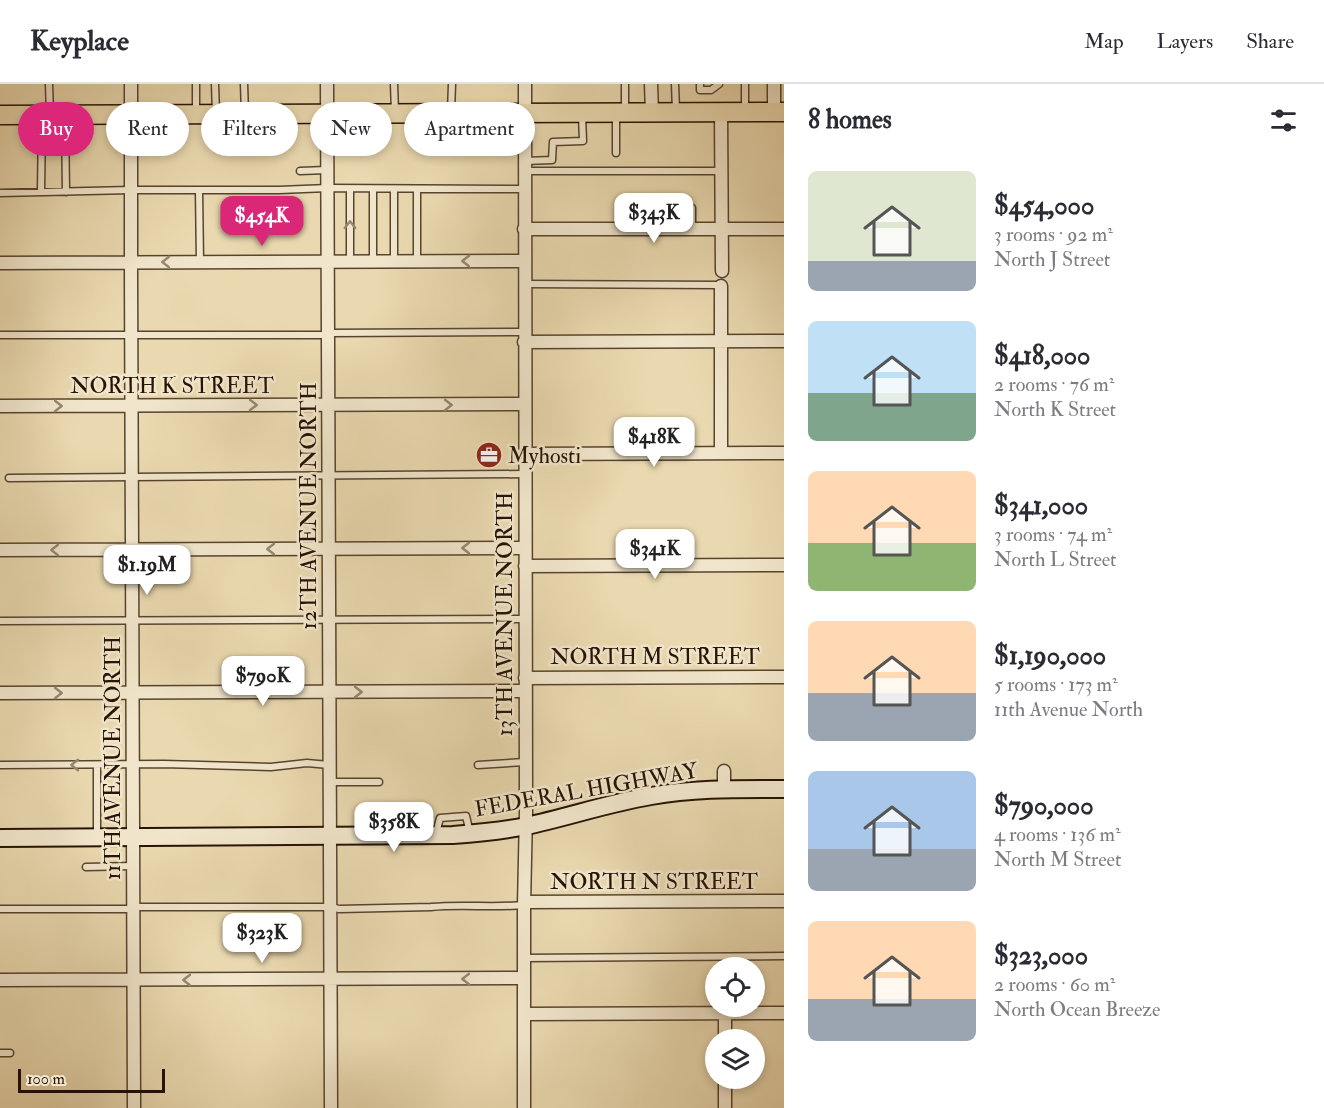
<!DOCTYPE html>
<html lang="en">
<head>
<meta charset="utf-8">
<style>
  body { margin:0; font-family:"IM FELL Double Pica",serif; background:#f7f7f7; color:#2b2b33; height:100vh; display:flex; flex-direction:column; font-size:22px; white-space:nowrap }
  * { box-sizing:border-box; margin:0 }
  p { font-size:20px; color:#7c7c81 }
  .icon { flex:none; width:33px; height:33px; fill:none; stroke:currentColor; stroke-width:2; stroke-linecap:round; stroke-linejoin:round }
  .map { position:relative; flex:1; overflow:hidden }
  .details { display:flex; flex-direction:column; background:#fff; width:540px }
  .details>* { flex:none }
  .top-card { position:absolute; left:18px; top:18px; width:570px; height:54px; display:flex; gap:12px }
  .buttons { position:absolute; left:705px; top:873px; display:grid; gap:12px }
  .buttons a { display:grid; place-items:center; width:60px; height:60px; border-radius:50%; background:#fff; box-shadow:0 3px 9px #0003; font-size:30px }
  .scale { position:absolute; left:18px; bottom:15px; width:147px; box-sizing:border-box; padding-left:6px; border:3px solid #261304; border-top:0; font-size:16px; line-height:21px; white-space:nowrap; color:#261304; -webkit-text-stroke:4px #f1e6cc; paint-order:stroke }
  .price { position:absolute; translate:-50% -51px; padding:0 14px; border-radius:12px; background:#fff; color:#222; font-size:20px; line-height:39px; filter:drop-shadow(0 2px 3px #0008) }
  .price::after { content:''; position:absolute; left:50%; top:36px; width:18px; height:14px; margin-left:-9px; background:inherit; clip-path:polygon(0 0,100% 0,50% 100%) }
  .price.on { background:#db2777; color:#fff }
  ul { padding:0; list-style:none }
  li { display:flex; align-items:center; gap:18px; height:150px; padding:0 24px }
  li span { display:grid; place-items:center; flex:none; width:168px; height:120px; border-radius:9px; color:#555 }
  li>.icon { margin-inline-start:auto }
  span .icon { width:72px; height:72px; fill:#fffc; stroke-width:1 }
  li b { font-size:26px }
  h2 { display:flex; justify-content:space-between; align-items:center; height:72px; padding:0 24px; font-size:26px }
  .chip { padding:0 21px; border-radius:27px; background:#fff; box-shadow:0 3px 9px #0003; font-size:21px; line-height:54px }
  .chip.on { background:#db2777; color:#fff }
  header { display:flex; align-items:center; gap:36px; box-sizing:border-box; height:84px; padding:0 30px; background:#fff; border-bottom:2px solid #e1e1e2 }
  header strong { font-size:28px }
  nav { display:flex; gap:33px; margin-inline-start:auto; font-size:21px }
  main { display:flex; flex:1; min-height:0 }
  .map>svg:first-child { display:block }
  .lines { fill:none; stroke-linecap:round; stroke-linejoin:round }
  .service-casing { stroke:#57442f; stroke-width:9 }
  .minor-casing { stroke:#57442f; stroke-width:15 }
  .secondary-casing { stroke:#261304; stroke-width:20 }
  .primary-casing { stroke:#261304; stroke-width:21 }
  .service { stroke:#f1e6cc; stroke-width:6 }
  .minor { stroke:#f1e6cc; stroke-width:12 }
  .secondary { stroke:#f1e6cc; stroke-width:16 }
  .primary { stroke:#ead9b0; stroke-width:18 }
  .oneway { stroke:#968772 }
  .labels { text-anchor:middle; stroke-width:5; stroke-linejoin:round; paint-order:stroke }
  .street-label { font-size:22px; fill:#261304; stroke:#f1e6cc }
  .poi-label { font-size:22px; fill:#261304; stroke:#f1e6cc; text-anchor:start }
</style>
</head>
<body>
<header>
<strong>Keyplace</strong>
<nav><a>Map</a><a>Layers</a><a>Share</a></nav>
</header>
<main>
<div class="map">
<svg width="784" height="1024" viewBox="0 0 784 1024">
  <rect width="100%" height="100%" fill="#ead9b0"/>
  <filter id="stains"><feTurbulence type="fractalNoise" baseFrequency=".00333" numOctaves="4"/><feColorMatrix values="0 0 0 0 .2 0 0 0 0 .09 0 0 0 0 .02 0 0 0 .5 -.17"/></filter>
  <radialGradient id="worn" r=".72"><stop offset=".6" stop-color="#630" stop-opacity="0"/><stop offset="1" stop-color="#630" stop-opacity=".3"/></radialGradient>
  <g class="lines">
    <defs>
      <path id="service" d="M49,0L50,30
        M196,0V29
        M215,0L216,29
        M244,0L245,29
        M394,0L395,28
        M675,0L676,26
        M700,0V6H711L719,0
        M451,28L452,0
        M625,28V0
        M745,28V0
        M616,32V69
        M65,34L66,108
        M525,77L552,76L553,58L583,57L582,31
        M300,87L327,86
        M525,87H721
        M350,105V178
        M373,105V177
        M394,105V177
        M199,106L200,178
        M41,108L42,34
        M0,109L131,106H279L328,104L524,105
        M692,124V145
        M417,177V105
        M525,200L720,201L721,202
        M329,249L524,248
        M0,251H328
        M9,394L525,390
        M0,537L525,535
        M0,681L164,680L271,683L307,679L329,681
        M97,681V753
        M478,681L525,678
        M331,698H379
        M436,749L440,734L466,732L470,749
        M86,783L133,782
        M134,823H331L339,825L431,823C462,820 493,824 524,821
        M0,825H133
        M524,874L784,872
        M0,969H10"/>
      <path id="minor" d="M131,0V186L134,1024
        M327,0L331,1024
        M651,0L652,28
        M774,0V28
        M721,28L722,187
        M524,145H784
        M0,179L524,177
        M524,258L784,257
        M0,322L525,320
        M721,369V202
        M525,370L784,369
        M0,466L525,464
        M525,482L784,481
        M525,594L784,593
        M0,609L525,607
        M724,687V705
        M524,818L784,817
        M0,896L524,894
        M725,929V956
        M524,930L784,929
        M725,994V1024
        M524,1024V821L526,729L525,0"/>
      <path id="secondary" d="M0,754L453,751C478,749 502,747 526,742C568,733 609,719 651,712C695,704 739,705 784,705"/>
      <path id="primary" d="M0,31L784,28"/>
    </defs>
    <use href="#service" class="service-casing"/>
    <use href="#minor" class="minor-casing"/>
    <use href="#secondary" class="secondary-casing"/>
    <use href="#primary" class="primary-casing"/>
    <use href="#service" class="service"/>
    <use href="#minor" class="minor"/>
    <use href="#secondary" class="secondary"/>
    <use href="#primary" class="primary"/>
  </g>
  <defs><path id="oneway-chevron" d="M-2-3.5L2.5 0L-2 3.5" fill="none" stroke-width="1.6" stroke-linecap="round" stroke-linejoin="round" transform="scale(1.5)"/></defs>
  <g class="oneway">
    <use href="#oneway-chevron" transform="translate(350 141) rotate(-90)"/>
    <use href="#oneway-chevron" transform="translate(466 177) rotate(180)"/>
    <use href="#oneway-chevron" transform="translate(166 178) rotate(180)"/>
    <use href="#oneway-chevron" transform="translate(253 321)"/>
    <use href="#oneway-chevron" transform="translate(448 321)"/>
    <use href="#oneway-chevron" transform="translate(58 322)"/>
    <use href="#oneway-chevron" transform="translate(466 464) rotate(180)"/>
    <use href="#oneway-chevron" transform="translate(271 465) rotate(180)"/>
    <use href="#oneway-chevron" transform="translate(55 466) rotate(180)"/>
    <use href="#oneway-chevron" transform="translate(358 608)"/>
    <use href="#oneway-chevron" transform="translate(58 609)"/>
    <use href="#oneway-chevron" transform="translate(75 681) rotate(180)"/>
    <use href="#oneway-chevron" transform="translate(466 895) rotate(180)"/>
    <use href="#oneway-chevron" transform="translate(187 896) rotate(180)"/>
  </g>
  <defs>
    <symbol id="office-disc" viewBox="-11 -11 22 22"><circle r="9.5" fill="#8f2418" stroke="#f1e6cc"/><path d="M-6-3h4V-5.5h4V-3h4V5H-6ZM-1-4.5V-3h2v-1.5ZM-6 0V1H6V0Z" fill="#fff"/></symbol>
  </defs>
  <g fill-rule="evenodd">
    <use href="#office-disc" x="474" y="356" width="30" height="30"/>
  </g>
  <g class="labels">
    <g class="street-label">
      <text x="172" y="309">NORTH K STREET</text>
      <text transform="translate(308 422) rotate(-90)" y="8">12TH AVENUE NORTH</text>
      <text transform="translate(504 530) rotate(-90)" y="8">13TH AVENUE NORTH</text>
      <text x="655" y="580">NORTH M STREET</text>
      <text transform="translate(112 674) rotate(-90)" y="8">11TH AVENUE NORTH</text>
      <text transform="translate(586 705) rotate(-10)" y="8">FEDERAL HIGHWAY</text>
      <text x="654" y="805">NORTH N STREET</text>
    </g>
    <g class="poi-label">
      <text x="508" y="379">Myhosti</text>
    </g>
  </g>
  <rect width="100%" height="100%" filter="url(#stains)"/>
  <rect width="100%" height="100%" fill="url(#worn)"/>
</svg>
<div class="buttons">
<a><svg class="icon" aria-label="locate" viewBox="0 0 24 24"><circle cx="12" cy="12" r="6"/><path d="M12 2v4M12 18v4M2 12h4M18 12h4"/></svg></a>
<a><svg class="icon" aria-label="layers" viewBox="0 0 24 24"><path d="M12 4l9 5-9 5-9-5zM3 14l9 5 9-5"/></svg></a>
</div>
<div class="scale">100 m</div>
<b class="price" style="left:654px;top:160px">$343K</b>
<b class="price on" style="left:262px;top:163px">$454K</b>
<b class="price" style="left:654px;top:384px">$418K</b>
<b class="price" style="left:655px;top:496px">$341K</b>
<b class="price" style="left:147px;top:512px">$1.19M</b>
<b class="price" style="left:263px;top:623px">$790K</b>
<b class="price" style="left:394px;top:769px">$358K</b>
<b class="price" style="left:262px;top:880px">$323K</b>
<div class="top-card">
<a class="chip on">Buy</a>
<a class="chip">Rent</a>
<a class="chip">Filters</a>
<a class="chip">New</a>
<a class="chip">Apartment</a>
</div>
</div>
<section class="details">
<h2>8 homes<svg class="icon" aria-label="filters" viewBox="0 0 24 24"><path d="M4 7h16M4 17h16"/><circle cx="9" cy="7" r="2"/><circle cx="15" cy="17" r="2"/></svg></h2>
<ul>
<li><span style="background:linear-gradient(#dfe7d0 75%,#9aa5b1 0)"><svg class="icon" aria-label="home" viewBox="0 0 24 24"><path d="M3 11l9-7 9 7M6 9v11h12V9"/></svg></span><div><b>$454,000</b><p>3 rooms · 92 m²</p><p>North J Street</p></div></li>
<li><span style="background:linear-gradient(#bfe0f5 60%,#7fa58c 0)"><svg class="icon" aria-label="home" viewBox="0 0 24 24"><path d="M3 11l9-7 9 7M6 9v11h12V9"/></svg></span><div><b>$418,000</b><p>2 rooms · 76 m²</p><p>North K Street</p></div></li>
<li><span style="background:linear-gradient(#ffd9b3 60%,#8fb573 0)"><svg class="icon" aria-label="home" viewBox="0 0 24 24"><path d="M3 11l9-7 9 7M6 9v11h12V9"/></svg></span><div><b>$341,000</b><p>3 rooms · 74 m²</p><p>North L Street</p></div></li>
<li><span style="background:linear-gradient(#ffd9b3 60%,#9aa5b1 0)"><svg class="icon" aria-label="home" viewBox="0 0 24 24"><path d="M3 11l9-7 9 7M6 9v11h12V9"/></svg></span><div><b>$1,190,000</b><p>5 rooms · 173 m²</p><p>11th Avenue North</p></div></li>
<li><span style="background:linear-gradient(#a9c7e8 65%,#9aa5b1 0)"><svg class="icon" aria-label="home" viewBox="0 0 24 24"><path d="M3 11l9-7 9 7M6 9v11h12V9"/></svg></span><div><b>$790,000</b><p>4 rooms · 136 m²</p><p>North M Street</p></div></li>
<li><span style="background:linear-gradient(#ffd9b3 65%,#9aa5b1 0)"><svg class="icon" aria-label="home" viewBox="0 0 24 24"><path d="M3 11l9-7 9 7M6 9v11h12V9"/></svg></span><div><b>$323,000</b><p>2 rooms · 60 m²</p><p>North Ocean Breeze</p></div></li>
</ul>
</section>
</main>
</body>
</html>
